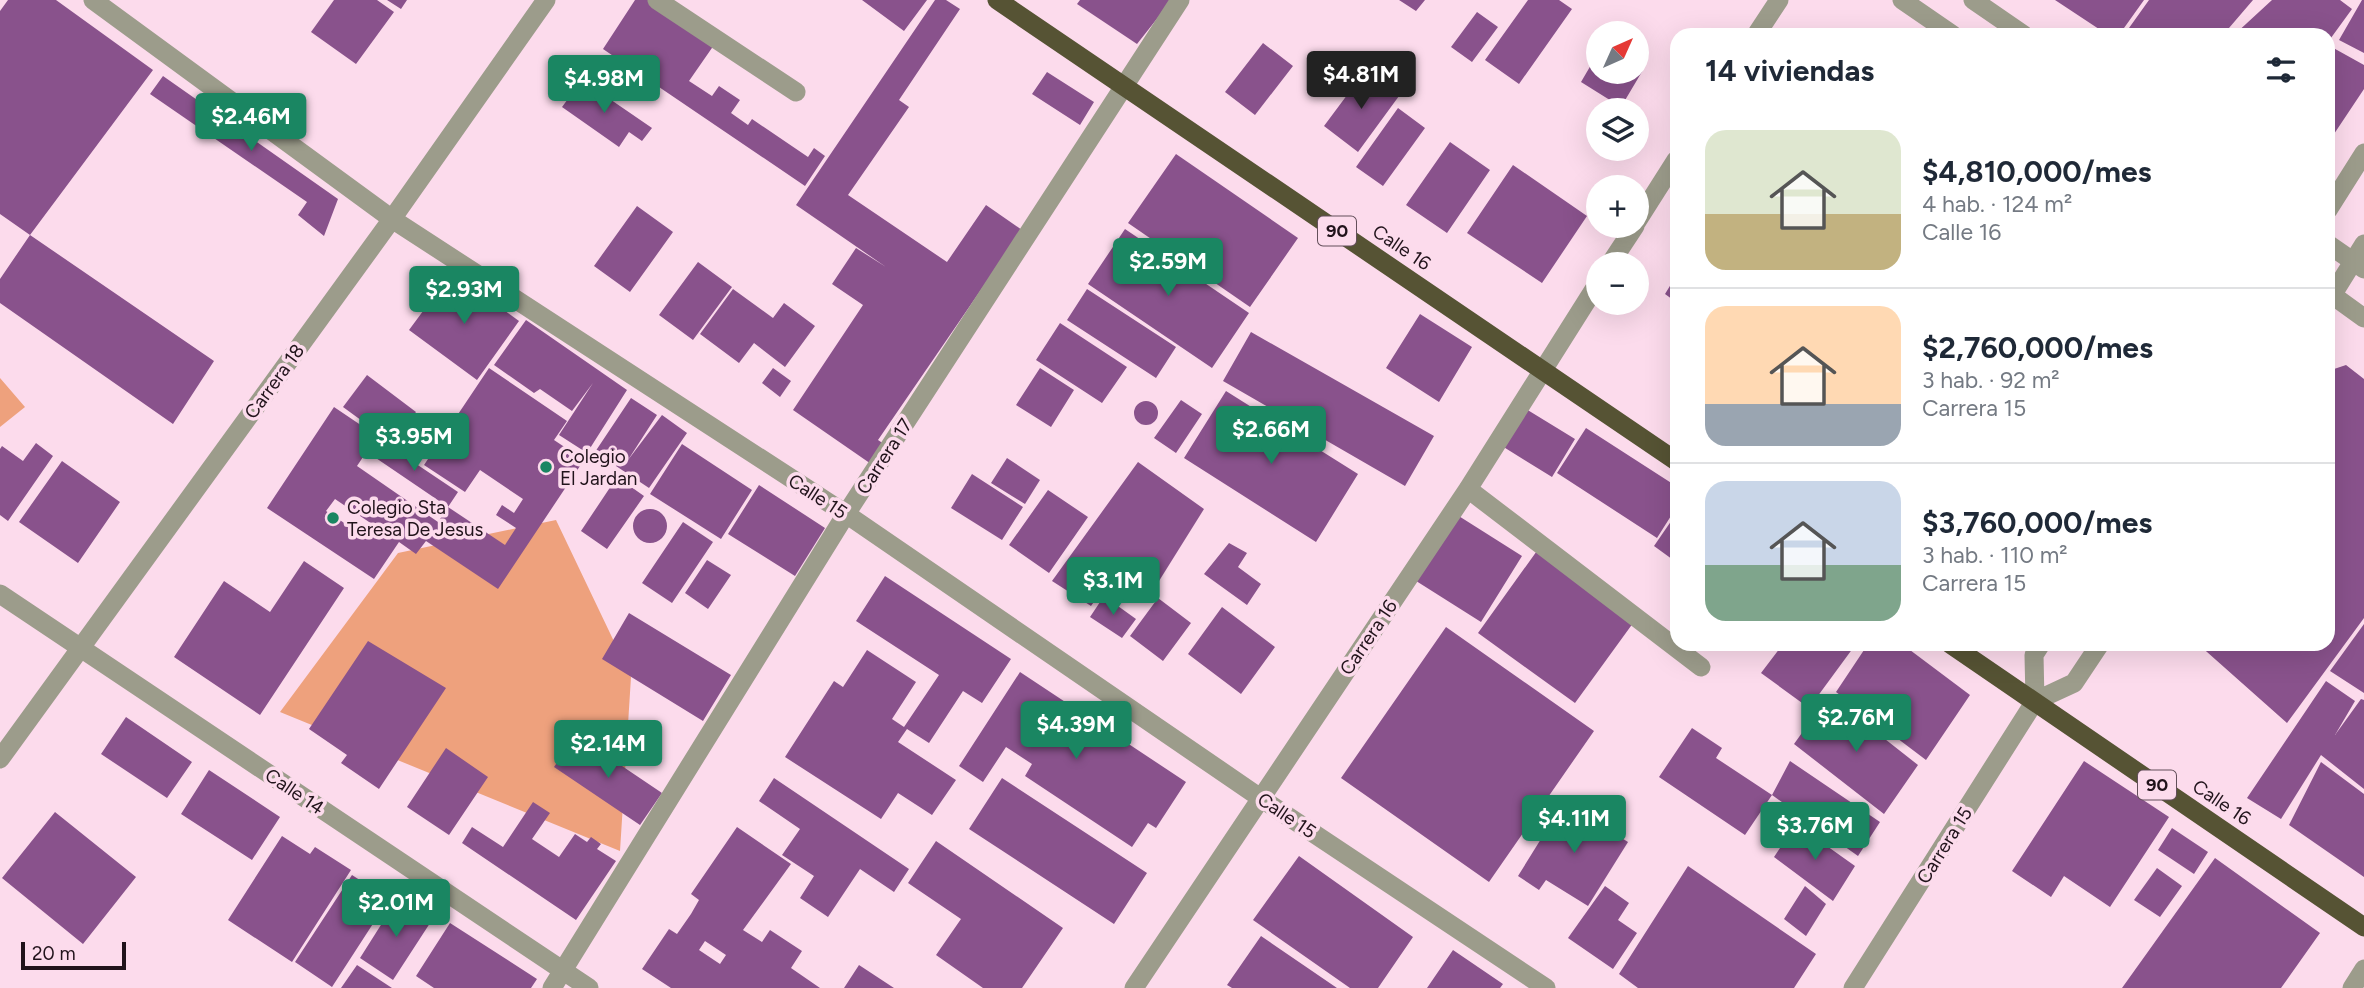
<!DOCTYPE html>
<html lang="es">
<head>
<meta charset="utf-8">
<style>
  body { margin:0; font-family:Figtree,sans-serif; background:#f2f2f3; color:#1f2937; height:100vh; display:flex; flex-direction:column; font-size:26px; white-space:nowrap }
  * { box-sizing:border-box; margin:0 }
  p { font-size:23px; color:#747a83 }
  .icon { flex:none; width:38px; height:38px; fill:none; stroke:currentColor; stroke-width:2; stroke-linecap:round; stroke-linejoin:round }
  .map { position:relative; flex:1; overflow:hidden }
  .sheet { position:absolute; left:1670px; top:28px; width:665px; height:623px; display:flex; flex-direction:column; background:#fff; border-radius:21px; box-shadow:0 7px 28px #0002 }
  .sheet>* { flex:none }
  .needle { width:46px; rotate:45deg }
  .controls { position:absolute; left:1586px; top:21px; display:grid; gap:14px }
  .controls a { display:grid; place-items:center; width:63px; height:63px; border-radius:50%; background:#fff; box-shadow:0 7px 28px #0002; font-size:35px }
  .scale { position:absolute; left:21px; bottom:18px; width:105px; box-sizing:border-box; padding-left:7px; border:4px solid #21131b; border-top:0; font-size:19px; line-height:24px; white-space:nowrap; color:#21131b; -webkit-text-stroke:5px #fcdbec; paint-order:stroke }
  .price { position:absolute; translate:-50% -60px; padding:0 16px; border-radius:7px; background:#1a8662; color:#fff; font-size:23px; line-height:46px; filter:drop-shadow(0 2px 4px #0008) }
  .price::after { content:''; position:absolute; left:50%; top:42px; width:21px; height:16px; margin-left:-10px; background:inherit; clip-path:polygon(0 0,100% 0,50% 100%) }
  .price.current { background:#222; color:#fff }
  ul { padding:0; list-style:none }
  li { display:flex; align-items:center; gap:21px; height:175px; padding:0 35px }
  li+li { border-top:2px solid #e0e1e3 }
  li span { display:grid; place-items:center; flex:none; width:196px; height:140px; border-radius:21px; color:#555 }
  li>.icon { margin-inline-start:auto }
  span .icon { width:84px; height:84px; fill:#fffc; stroke-width:1 }
  li b { font-size:30px }
  h2 { display:flex; justify-content:space-between; align-items:center; height:84px; padding:0 35px; font-size:30px }
  .map>svg:first-child { display:block }
  .green { fill:#eea17d }
  .building { fill:#89528c; fill-rule:evenodd }
  .lines { fill:none; stroke-linecap:round; stroke-linejoin:round }
  .minor { stroke:#9c9c8b; stroke-width:19 }
  .trunk { stroke:#565334; stroke-width:19 }
  .poi-dot { fill:#1a8662; stroke:#fcdbec; stroke-width:2.5 }
  .labels { text-anchor:middle; stroke-width:7; stroke-linejoin:round; paint-order:stroke }
  .shield { fill:#fcdbec; stroke:#634f5a; stroke-width:2 }
  .shield-label { font-size:18px; font-weight:bold; fill:#21131b }
  .street-label { font-size:19px; fill:#21131b; stroke:#fcdbec }
  .poi-label { font-size:19px; fill:#21131b; stroke:#fcdbec; text-anchor:start }
</style>
</head>
<body>
<div class="map">
<svg width="2364" height="988" viewBox="0 0 2364 988">
  <rect width="100%" height="100%" fill="#fcdbec"/>
  <path class="green" d="M0,378L25,407L0,427Z
    M556,520L631,677L620,851L280,712L398,553Z"/>
  <path class="building" d="M8,0H56L153,70L30,235L0,214V11Z
    M334,0H377L394,12L356,64L311,32Z
    M387,0H407L401,9Z
    M635,0H648L714,45L689,81L712,96L719,86L740,100L731,113L748,125L752,119L808,157L814,148L825,156L805,186L603,49Z
    M862,0H927L904,31Z
    M935,0H946L960,9L899,100L909,107L848,195L947,262L986,205L1022,230L878,440L887,446L874,466L793,410L863,305L832,284L856,248L886,267L796,205Z
    M1080,0H1169L1171,1L1137,44L1077,4Z
    M1399,0H1425L1416,11Z
    M1528,0H1559L1572,9L1519,84L1485,60Z
    M2055,0H2144L2119,35H2108Z
    M2149,0H2253L2223,35H2124Z
    M2272,0H2340L2352,9L2328,42V35H2234Z
    M2362,0H2364V53L2339,40Z
    M1477,12L1498,27L1472,62L1451,47Z
    M1263,43L1293,66L1255,115L1225,92Z
    M2328,45L2364,65V89L2328,143Z
    M1598,53V72H1636V66L1643,70L1621,107L1581,82Z
    M1365,71L1399,96L1358,152L1324,126Z
    M1047,72L1094,102L1080,125L1032,94Z
    M163,76L338,199L324,236L298,215L307,202L150,94Z
    M582,80L652,128L642,141L629,132L619,147L562,107Z
    M1398,108L1425,128L1383,186L1356,167Z
    M1450,142L1490,170L1447,233L1406,205Z
    M1176,154L1298,238L1250,307L1128,223Z
    M1513,165L1587,216L1542,283L1467,233Z
    M637,206L673,232L630,292L594,266Z
    M1125,229L1249,313L1212,368L1088,284Z
    M30,235L214,361L173,424L0,303V279Z
    M698,262L732,287L693,340L659,315Z
    M452,272L519,321L477,380L409,330Z
    M1676,276V302L1665,294Z
    M733,289L773,318L784,303L815,326L785,367L754,343L739,363L700,334Z
    M1087,289L1176,347L1156,378L1067,320Z
    M1420,314L1472,347L1439,402L1386,368Z
    M526,320L627,390L587,453L559,435L593,383L572,411L540,389L534,393L494,365Z
    M1060,323L1127,367L1102,403L1036,360Z
    M1251,332L1434,436L1405,486L1223,381Z
    M2346,365L2364,379V618L2287,723L2198,644H2328V371Z
    M489,368L567,421L554,440L584,460L498,589L426,541L416,554L399,542L374,579L267,508L334,407L377,436L357,466L438,522L448,507L505,545L516,528L496,515L502,505L514,513L523,499L480,470L465,492L424,465ZM335,499L372,524L364,536L326,511Z
    M773,368L791,381L780,397L762,383Z
    M1040,368L1074,390L1051,427L1016,405Z
    M367,375L416,412L406,426L418,435L406,453L343,407Z
    M1226,391L1358,474L1316,542L1184,458Z
    M631,398L657,415L628,460L662,415L687,433L649,488L595,452Z
    M1181,400L1202,414L1176,453L1154,438Z
    M1134 413a12 12 0 1 1 24 0a12 12 0 1 1-24 0Z
    M1526,409L1575,439L1552,477L1502,446Z
    M1586,428L1676,486V508L1657,538L1557,473Z
    M379,439L458,492L448,507L370,454Z
    M36,443L53,456L8,521L0,515V449L2,446L23,461Z
    M682,444L752,490L721,539L650,494Z
    M1007,458L1040,480L1025,504L991,483Z
    M62,461L120,502L78,563L19,522Z
    M1138,462L1204,509L1159,581L1108,582L1091,606L1052,581Z
    M972,474L1023,507L1002,540L951,508Z
    M617,477L644,496L607,549L581,531Z
    M759,485L825,528L795,576L728,534Z
    M1048,490L1088,517L1049,573L1009,545Z
    M633 526a17 17 0 1 1 34 0a17 17 0 1 1-34 0Z
    M1454,513L1522,556L1481,622L1413,579Z
    M1676,514V562L1654,546Z
    M683,522L713,542L672,603L642,583Z
    M1229,543L1247,553L1238,567L1261,584L1247,605L1204,574Z
    M1539,548L1636,619L1575,703L1478,633Z
    M707,560L731,575L708,609L685,593Z
    M304,561L344,588L260,715L174,657L224,581L270,612Z
    M885,576L1011,659L982,703L963,691L929,743L907,729L898,742L956,780L932,815L898,793L881,819L785,757L834,681L843,687L867,650L916,682L892,719L904,727L939,675L856,621Z
    M1104,596L1136,619L1122,638L1090,617Z
    M1158,598L1191,623L1163,661L1130,636Z
    M1222,607L1275,647L1241,694L1188,654Z
    M629,613L731,675L703,721L602,659Z
    M2364,624V693L2330,671Z
    M1446,627L1594,731L1489,882L1341,778Z
    M368,641L446,688L379,789L341,763L347,755L309,729Z
    M1783,644H1856L1809,708L1761,673Z
    M1868,644H1902L1970,695L1926,760L1836,692Z
    M1020,672L1186,782L1156,828L1148,823L1132,847L1025,776L1032,764L1006,747L983,782L959,766Z
    M2326,681L2355,701L2335,735L2361,699L2364,700V789L2321,755L2281,819L2247,798Z
    M1829,695L1918,765L1884,814L1794,744Z
    M126,717L192,762L167,798L101,754Z
    M1692,728L1722,748L1716,758L1772,795L1790,761L1880,822L1858,856L1772,795L1745,835L1659,777Z
    M576,735L662,793L640,825L554,767Z
    M446,748L488,777L449,835L407,807Z
    M2084,761L2169,817L2110,907L2064,876L2051,897L2012,871Z
    M2321,762L2364,794V877L2289,825Z
    M209,770L280,817L252,860L181,814Z
    M774,778L909,869L894,892L860,869L828,917L800,898L814,876L782,855L800,829L759,801Z
    M1002,778L1147,873L1114,924L969,829Z
    M533,802L550,813L532,839L559,857L575,834L587,842L591,837L601,844L597,849L616,861L576,920L462,843L472,827L503,847Z
    M1564,802L1628,842L1588,906L1546,880L1539,890L1518,876Z
    M55,812L136,877L83,944L2,878Z
    M1796,824L1855,866L1833,901L1774,857Z
    M737,827L791,864L743,930L762,942L770,930L802,951L791,968L820,988H671L642,969L669,929L677,934L691,914L699,900L691,894ZM705,941L726,955L720,964L699,950Z
    M2172,828L2208,852L2194,874L2158,850Z
    M282,836L310,854L315,847L351,870L292,962L228,920Z
    M936,841L1063,928L1022,988H983L936,955L961,919L908,883Z
    M1299,856L1413,937L1378,988H1350L1253,920Z
    M2215,858L2320,933L2281,988H2122Z
    M1688,866L1816,954L1794,988H1638L1619,974Z
    M2157,868L2182,886L2160,917L2134,900Z
    M352,875L389,899L332,987L295,962Z
    M1605,886L1629,903L1618,920L1637,933L1613,969L1568,938Z
    M1805,886L1826,904L1806,936L1784,919Z
    M398,898L432,920L393,980L360,958Z
    M450,923L537,979L531,988H434L416,976Z
    M1261,936L1337,988H1232L1227,985Z
    M1453,950L1503,984L1500,988H1427Z
    M357,965L392,988H341Z
    M859,965L894,988H844Z"/>
  <g class="lines">
    <path class="minor" d="M93,0L392,219L846,514L1259,797L1546,988
      M657,0L796,92
      M1902,0L1953,35
      M1973,0L2024,35
      M1756,35L1779,0
      M2328,210L2364,153
      M1636,223L1676,160
      M2328,244L2364,269
      M1610,264L1635,226
      M2328,292L2364,318
      M2328,302L2364,244
      M1468,489L1701,667
      M0,594L589,988
      M2035,701L2034,655L2041,644
      M0,759L392,219L546,0
      M552,988L846,514L1180,0
      M1134,988L1468,489L1598,283
      M1853,988L2035,701L2074,683L2100,644
      M2352,988L2364,969"/>
    <path class="trunk" d="M997,0L1676,461
      M1950,644L2364,927"/>
  </g>
  <g class="poi-dot">
    <circle cx="546" cy="467" r="7"/>
    <circle cx="333" cy="518" r="7"/>
  </g>
  <g class="labels">
    <g class="shield">
      <rect x="1318" y="216.5" width="38" height="29" rx="5"/>
      <rect x="2138" y="770.5" width="38" height="29" rx="5"/>
    </g>
    <g class="shield-label">
      <text x="1337" y="237">90</text>
      <text x="2157" y="791">90</text>
    </g>
    <g class="street-label">
      <text transform="translate(1402 247) rotate(34)" y="7">Calle 16</text>
      <text transform="translate(274 381) rotate(-54)" y="7">Carrera 18</text>
      <text transform="translate(884 456) rotate(-57)" y="7">Carrera 17</text>
      <text transform="translate(818 496) rotate(33)" y="7">Calle 15</text>
      <text transform="translate(1368 637) rotate(-56)" y="7">Carrera 16</text>
      <text transform="translate(295 791) rotate(34)" y="7">Calle 14</text>
      <text transform="translate(2222 802) rotate(34)" y="7">Calle 16</text>
      <text transform="translate(1287 815) rotate(34)" y="7">Calle 15</text>
      <text transform="translate(1944 845) rotate(-58)" y="7">Carrera 15</text>
    </g>
    <g class="poi-label">
      <text x="560" y="463">Colegio<tspan x="560" dy="22">El Jardan</tspan></text>
      <text x="347" y="514">Colegio Sta<tspan x="347" dy="22">Teresa De Jesus</tspan></text>
    </g>
  </g>
</svg>
<div class="controls">
<a><svg class="needle" viewBox="-14 -14 28 28"><path d="M0-13l5 13h-10z" fill="#e53935"/><path d="M0 13l5-13h-10z" fill="#747a83"/></svg></a>
<a><svg class="icon" aria-label="layers" viewBox="0 0 24 24"><path d="M12 4l9 5-9 5-9-5zM3 14l9 5 9-5"/></svg></a>
<a>+</a>
<a>−</a>
</div>
<div class="scale">20 m</div>
<b class="price current" style="left:1361px;top:111px">$4.81M</b>
<b class="price" style="left:604px;top:115px">$4.98M</b>
<b class="price" style="left:251px;top:153px">$2.46M</b>
<b class="price" style="left:1168px;top:298px">$2.59M</b>
<b class="price" style="left:464px;top:326px">$2.93M</b>
<b class="price" style="left:1271px;top:466px">$2.66M</b>
<b class="price" style="left:414px;top:473px">$3.95M</b>
<b class="price" style="left:1113px;top:617px">$3.1M</b>
<b class="price" style="left:1856px;top:754px">$2.76M</b>
<b class="price" style="left:1076px;top:761px">$4.39M</b>
<b class="price" style="left:608px;top:780px">$2.14M</b>
<b class="price" style="left:1574px;top:855px">$4.11M</b>
<b class="price" style="left:1815px;top:862px">$3.76M</b>
<b class="price" style="left:396px;top:939px">$2.01M</b>
<section class="sheet">
<h2>14 viviendas<svg class="icon" aria-label="filters" viewBox="0 0 24 24"><path d="M4 7h16M4 17h16"/><circle cx="9" cy="7" r="2"/><circle cx="15" cy="17" r="2"/></svg></h2>
<ul>
<li><span style="background:linear-gradient(#dfe7d0 60%,#c2b280 0)"><svg class="icon" aria-label="home" viewBox="0 0 24 24"><path d="M3 11l9-7 9 7M6 9v11h12V9"/></svg></span><div><b>$4,810,000/mes</b><p>4 hab. · 124 m²</p><p>Calle 16</p></div></li>
<li><span style="background:linear-gradient(#ffd9b3 70%,#9aa5b1 0)"><svg class="icon" aria-label="home" viewBox="0 0 24 24"><path d="M3 11l9-7 9 7M6 9v11h12V9"/></svg></span><div><b>$2,760,000/mes</b><p>3 hab. · 92 m²</p><p>Carrera 15</p></div></li>
<li><span style="background:linear-gradient(#c9d6e8 60%,#7fa58c 0)"><svg class="icon" aria-label="home" viewBox="0 0 24 24"><path d="M3 11l9-7 9 7M6 9v11h12V9"/></svg></span><div><b>$3,760,000/mes</b><p>3 hab. · 110 m²</p><p>Carrera 15</p></div></li>
</ul>
</section>
</div>
</body>
</html>
